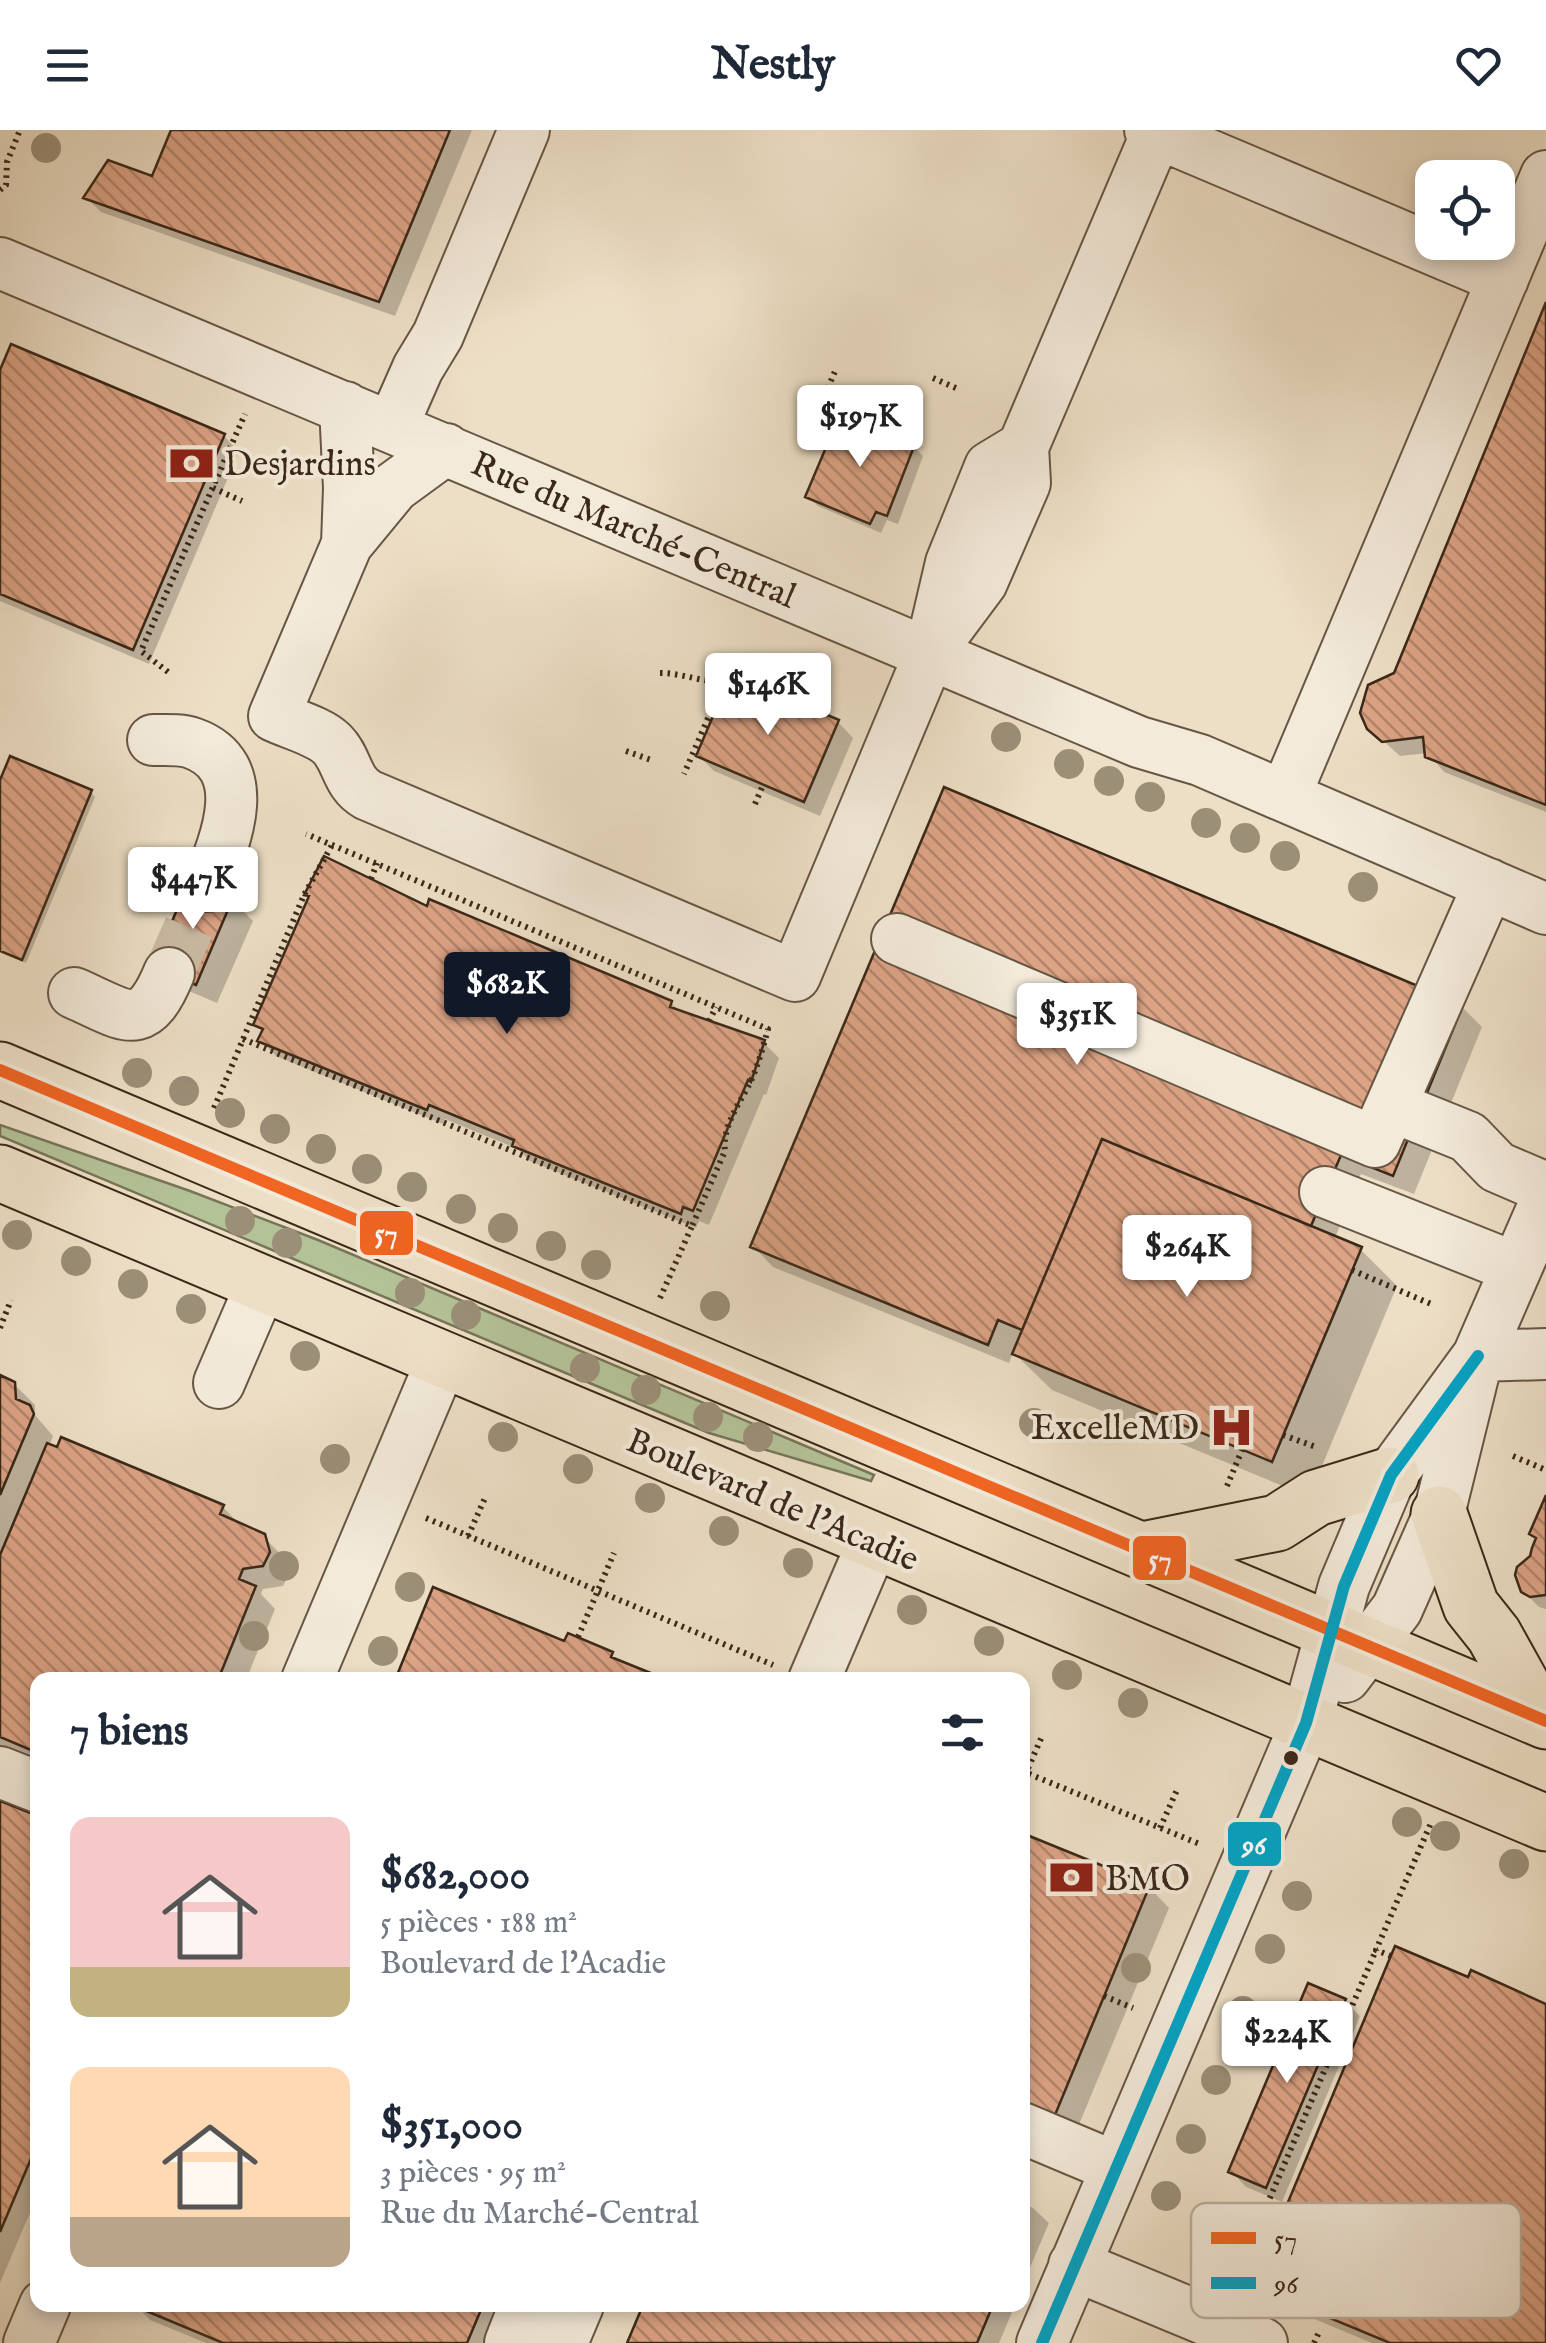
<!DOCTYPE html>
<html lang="fr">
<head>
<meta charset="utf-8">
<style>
  body { margin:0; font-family:"IM FELL English",serif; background:#f2f2f3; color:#1f2937; height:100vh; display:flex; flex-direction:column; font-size:38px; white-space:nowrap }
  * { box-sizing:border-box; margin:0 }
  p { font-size:32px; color:#747a83 }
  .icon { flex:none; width:55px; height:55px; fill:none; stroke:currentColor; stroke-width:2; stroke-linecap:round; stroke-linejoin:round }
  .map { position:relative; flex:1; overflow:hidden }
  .details { position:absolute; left:30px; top:1542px; width:1000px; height:640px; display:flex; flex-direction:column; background:#fff; border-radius:20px; box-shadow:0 5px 15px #0003 }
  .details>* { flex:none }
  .buttons { position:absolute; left:1415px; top:30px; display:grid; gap:20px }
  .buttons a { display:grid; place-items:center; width:100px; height:100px; border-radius:20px; background:#fff; box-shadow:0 5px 15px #0003; font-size:50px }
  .price { position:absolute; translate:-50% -85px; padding:0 22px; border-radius:10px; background:#fff; color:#222; font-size:32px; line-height:65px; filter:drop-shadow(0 2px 5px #0008) }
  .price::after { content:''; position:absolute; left:50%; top:60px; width:30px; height:22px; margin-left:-15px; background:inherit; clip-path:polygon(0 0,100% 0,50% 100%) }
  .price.selected { background:#111827; color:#fff }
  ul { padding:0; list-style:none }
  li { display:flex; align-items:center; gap:30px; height:250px; padding:0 40px }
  li span { display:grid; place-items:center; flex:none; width:280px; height:200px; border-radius:20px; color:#555 }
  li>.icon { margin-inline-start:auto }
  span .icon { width:120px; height:120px; fill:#fffc; stroke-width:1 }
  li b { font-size:42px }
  h2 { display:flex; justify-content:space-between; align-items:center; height:120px; padding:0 40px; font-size:42px }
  header { display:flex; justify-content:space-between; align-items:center; height:130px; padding:0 40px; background:#fff; font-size:45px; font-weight:800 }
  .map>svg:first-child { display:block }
  .grass { fill:#b4c298; stroke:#777558; stroke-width:2.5 }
  .shadow { fill:#0003 }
  .building { fill:url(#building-back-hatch); stroke:#3a2818; stroke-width:2.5 }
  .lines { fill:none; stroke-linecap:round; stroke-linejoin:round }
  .minor-tunnel { stroke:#c9baa3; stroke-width:50; stroke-dasharray:50 25; stroke-linecap:butt }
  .minor-casing { stroke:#675644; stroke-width:54 }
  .major-casing { stroke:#3a2818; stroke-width:59 }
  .path { stroke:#3a2818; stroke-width:6; stroke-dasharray:2.5 5; stroke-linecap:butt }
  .minor { stroke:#f3eada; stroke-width:50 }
  .major { stroke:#eddfc6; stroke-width:55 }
  .bus-1-casing { stroke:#f3eada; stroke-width:20 }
  .bus-2-casing { stroke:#f3eada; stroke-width:20 }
  .bus-1 { stroke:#f26522; stroke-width:12 }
  .bus-2 { stroke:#03a3c5; stroke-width:12 }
  .tree { fill:#9b8f78 }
  .bus-dot { fill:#3a2818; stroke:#f3eada; stroke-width:4 }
  .labels { text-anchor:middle; stroke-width:8; stroke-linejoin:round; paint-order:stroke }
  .poi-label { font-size:35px; fill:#3a2818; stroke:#f3eada; text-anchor:start }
  .street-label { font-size:35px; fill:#3a2818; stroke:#f3eada }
  .key { fill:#f3eada; stroke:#bcb0a0; stroke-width:2.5 }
  .key-label { font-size:28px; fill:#3a2818 }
  .line-badge { stroke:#f3eada; stroke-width:4 }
  .badge-label { font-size:28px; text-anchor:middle; font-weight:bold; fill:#fff }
</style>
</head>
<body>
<header><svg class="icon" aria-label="menu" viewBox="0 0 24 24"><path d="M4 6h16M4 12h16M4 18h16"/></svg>Nestly<svg class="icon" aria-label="heart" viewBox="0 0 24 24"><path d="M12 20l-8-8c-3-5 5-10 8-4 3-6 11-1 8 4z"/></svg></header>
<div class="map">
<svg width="1546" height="2213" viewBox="0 0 1546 2213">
  <defs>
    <pattern id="building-back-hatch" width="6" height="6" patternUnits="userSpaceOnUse" patternTransform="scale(2.5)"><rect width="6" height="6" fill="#dca385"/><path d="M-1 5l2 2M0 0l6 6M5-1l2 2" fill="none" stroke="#b3856c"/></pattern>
  </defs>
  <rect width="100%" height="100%" fill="#eddfc6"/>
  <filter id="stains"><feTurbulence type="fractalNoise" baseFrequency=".002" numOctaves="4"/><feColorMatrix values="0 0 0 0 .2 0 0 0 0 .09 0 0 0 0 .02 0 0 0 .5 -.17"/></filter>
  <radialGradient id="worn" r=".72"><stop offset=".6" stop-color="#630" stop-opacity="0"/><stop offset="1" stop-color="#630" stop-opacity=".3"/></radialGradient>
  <path class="grass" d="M0,995L190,1061L318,1110L874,1345L871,1351L709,1303L0,1006Z"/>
  <path class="shadow" d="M174,0H472L395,186L101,82L86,67L154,49Z
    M1546,179V682L1444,642L1428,623L1400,626L1369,598L1396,545Z
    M0,246L224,306L239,322L149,534L0,471Z
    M913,316L923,326L898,394L887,390L881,403L818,376L808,366Z
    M838,592L853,608L820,686L714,641L699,626Z
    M0,657L91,662L95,667L26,833L0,822Z
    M307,764L428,780L671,873L681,883L763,912L779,928L766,965L764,964L709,1095L699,1091L696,1098L530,1031L518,1019L445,989L443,994L276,926L260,910L264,902L256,894L311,768Z
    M232,770L253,791L217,873L177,856Z
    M1462,877L1482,897L1414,1064L1361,1044L1335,1108L1360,1119L1397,1156L1309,1367L1052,1260L1013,1222L1009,1233L773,1137L753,1116Z
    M0,1248L14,1254L35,1275V1285L53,1306L49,1316L223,1377L242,1397L263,1406L284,1428L289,1444L283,1456L263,1459L261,1464L275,1479L246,1550H38V1633L0,1617Z
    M1546,1371V1479L1539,1477L1523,1461L1538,1410L1532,1404Z
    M0,1674L38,1689V2064L0,2153Z
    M1022,1697L1036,1711L1149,1757L1169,1778L1075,2004L1022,1982Z
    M1469,1850L1546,1875V2213H1372L1271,2171L1256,2155Z
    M1344,1871L1360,1886L1282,2072L1246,2057L1231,2041Z
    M1022,2073L1033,2078L1049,2093L1022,2156Z
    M136,2175H504L489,2213H206L150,2190Z
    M646,2175H1015L999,2213H630Z"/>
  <path class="building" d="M171,0H450L379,172L83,68L108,30L152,46Z
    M1546,172V675L1425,627L1423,607L1382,612L1367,599L1360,583L1368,555L1394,543Z
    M11,214L225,304L133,520L0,464V240Z
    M841,282L915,314L887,386L876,382L870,394L805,367Z
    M731,544L839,590L804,672L696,626Z
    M10,626L92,660L22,830L0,821V650Z
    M944,657L1463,875L1393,1046L1341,1025L1311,1096L1102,1009L1022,1200L998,1190L988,1215L750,1117Z
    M324,726L427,776L429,769L672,871L670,877L765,910L751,952L748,950L693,1081L683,1077L681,1084L512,1016L514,1010L429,975L427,980L257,911L263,899L253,895L309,766L304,765Z
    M190,749L233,768L196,855L153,836Z
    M1102,1009L1362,1117L1272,1332L1012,1224Z
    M0,1245L15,1252L16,1269L30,1275L34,1284L0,1365Z
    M61,1307L224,1375L220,1384L265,1404L270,1422L263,1436L243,1439L239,1449L256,1456L218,1550H38V1623L0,1607V1425L47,1313L57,1317Z
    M1546,1365V1465L1530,1467L1521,1462L1515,1445L1517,1437L1530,1426L1532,1418L1536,1408L1529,1404Z
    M433,1457L564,1511L568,1503L613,1522L611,1527L668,1550H395Z
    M0,1671L38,1686V2012L0,2102Z
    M1022,1703L1150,1755L1055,1985L1022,1972Z
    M1395,1816L1468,1847L1471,1840L1546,1874V2213H1390L1253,2156Z
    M1308,1853L1346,1869L1266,2058L1228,2042Z
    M132,2175H483L467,2213H223Z
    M643,2175H993L977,2213H627Z"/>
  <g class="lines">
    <path class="minor-tunnel" d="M169,843L207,756"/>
    <defs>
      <path id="minor" d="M1150,0L1503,149
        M0,133L1139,612L1200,630L1546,779
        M345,277L349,358L347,414
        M392,297L418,238L438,205L524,0
        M446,319L394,357L347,414L274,586C291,594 319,601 332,614C348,630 346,653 368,665L795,846L930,523L951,433L990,337L1023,317
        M941,507L982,452L1025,353L1023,317L1158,0
        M153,610C166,610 181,609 192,613C257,636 226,710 207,756
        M1285,666L1546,46
        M897,809L1375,1012L1489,754
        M74,863C125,885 143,906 169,843
        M1391,976L1468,1007L1497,1037L1546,1058
        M1325,1062L1516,1138
        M1478,1226L1546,1224
        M219,1253L262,1153
        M1345,1547L1397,1479L1439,1384L1478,1226L1546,1070
        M307,1550L442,1230
        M814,1550L874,1410
        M0,1642L38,1657
        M1022,1998L1115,2037
        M1074,2135L1262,2213
        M29,2213L45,2175
        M510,2213L525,2175
        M562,2213L578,2175
        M1042,2213L1306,1593L1344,1456L1391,1345L1478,1226"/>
      <path id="major" d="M0,940L1546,1591
        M0,1043L1546,1693
        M1439,1384L1471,1476L1494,1505L1540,1588
        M1143,1420L1277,1393L1316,1368L1391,1345"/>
    </defs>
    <use href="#minor" class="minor-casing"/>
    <use href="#major" class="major-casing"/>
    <path class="path" d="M0,60L6,55L7,32L20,0
      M933,248L958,259
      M825,265L836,239
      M213,358L242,371
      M168,542L141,521L245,284
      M660,543C683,543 702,553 724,551L684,644
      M626,621L651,630
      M755,674L763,655
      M371,749L377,733
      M709,891L716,877
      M243,909L692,1096L725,1021C722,997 739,974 750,953C758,936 763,917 768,899L306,704
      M214,978L304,765L332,715
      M1352,1140L1431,1174
      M660,1168L692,1096
      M0,1198L11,1170
      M1283,1305L1316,1317
      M1513,1326L1546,1340
      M1227,1356L1242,1320
      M426,1388L773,1535
      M468,1406L485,1368
      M578,1507L614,1423
      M1022,1641L1202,1715
      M1022,1652L1043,1604
      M1160,1698L1177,1660
      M1391,1826L1376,1820L1431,1693
      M1104,1866L1133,1878
      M1238,2117L1254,2105L1376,1820
      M1314,2213L1319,2202"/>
    <use href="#minor" class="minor"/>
    <use href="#major" class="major"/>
    <defs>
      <path id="bus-1" d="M0,940L1546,1591"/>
      <path id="bus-2" d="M1042,2213L1306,1593L1344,1456L1391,1345L1478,1226"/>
    </defs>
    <use href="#bus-1" class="bus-1-casing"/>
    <use href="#bus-2" class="bus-2-casing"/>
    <use href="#bus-1" class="bus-1"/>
    <use href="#bus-2" class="bus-2"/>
  </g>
  <g class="tree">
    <circle cx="46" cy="18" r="15"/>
    <circle cx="1006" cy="607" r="15"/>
    <circle cx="1069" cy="634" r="15"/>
    <circle cx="1109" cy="651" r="15"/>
    <circle cx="1150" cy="667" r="15"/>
    <circle cx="1206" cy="693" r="15"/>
    <circle cx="1245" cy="708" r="15"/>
    <circle cx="1285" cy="726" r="15"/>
    <circle cx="1363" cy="757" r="15"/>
    <circle cx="137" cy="943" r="15"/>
    <circle cx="184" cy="961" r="15"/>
    <circle cx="230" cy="983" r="15"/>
    <circle cx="275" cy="999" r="15"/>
    <circle cx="321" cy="1019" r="15"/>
    <circle cx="367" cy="1039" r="15"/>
    <circle cx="412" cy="1057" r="15"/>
    <circle cx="461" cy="1079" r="15"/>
    <circle cx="240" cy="1091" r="15"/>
    <circle cx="503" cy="1098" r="15"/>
    <circle cx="17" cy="1105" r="15"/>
    <circle cx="287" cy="1113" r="15"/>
    <circle cx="551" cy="1116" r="15"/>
    <circle cx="76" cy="1131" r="15"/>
    <circle cx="596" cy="1135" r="15"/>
    <circle cx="133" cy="1154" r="15"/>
    <circle cx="410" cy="1163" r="15"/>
    <circle cx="715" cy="1176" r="15"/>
    <circle cx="191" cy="1179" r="15"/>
    <circle cx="466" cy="1185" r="15"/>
    <circle cx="305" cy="1226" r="15"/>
    <circle cx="585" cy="1238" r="15"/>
    <circle cx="646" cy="1260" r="15"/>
    <circle cx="708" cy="1287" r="15"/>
    <circle cx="1034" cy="1293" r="15"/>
    <circle cx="503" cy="1307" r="15"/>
    <circle cx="758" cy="1307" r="15"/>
    <circle cx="335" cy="1329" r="15"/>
    <circle cx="578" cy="1339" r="15"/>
    <circle cx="650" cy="1368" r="15"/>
    <circle cx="724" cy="1401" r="15"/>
    <circle cx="798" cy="1433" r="15"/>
    <circle cx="284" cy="1436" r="15"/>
    <circle cx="410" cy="1457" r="15"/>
    <circle cx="912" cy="1480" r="15"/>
    <circle cx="254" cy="1506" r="15"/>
    <circle cx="989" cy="1511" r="15"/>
    <circle cx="383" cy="1521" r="15"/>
    <circle cx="1067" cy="1545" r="15"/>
    <circle cx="1133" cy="1573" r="15"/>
    <circle cx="1407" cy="1692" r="15"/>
    <circle cx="1445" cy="1706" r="15"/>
    <circle cx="1514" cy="1734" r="15"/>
    <circle cx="1297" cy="1766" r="15"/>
    <circle cx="1270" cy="1819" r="15"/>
    <circle cx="1136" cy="1838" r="15"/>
    <circle cx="1243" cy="1881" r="15"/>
    <circle cx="1216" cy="1950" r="15"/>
    <circle cx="1191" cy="2009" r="15"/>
    <circle cx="1166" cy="2066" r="15"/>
  </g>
  <defs>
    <symbol id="bank-bare" viewBox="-9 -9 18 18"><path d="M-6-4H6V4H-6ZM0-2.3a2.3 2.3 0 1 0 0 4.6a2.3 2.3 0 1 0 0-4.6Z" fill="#8f2418" stroke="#f3eada" stroke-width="2.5" paint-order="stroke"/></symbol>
    <symbol id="hospital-bare" viewBox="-9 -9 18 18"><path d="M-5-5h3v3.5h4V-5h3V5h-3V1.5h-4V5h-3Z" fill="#8f2418" stroke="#f3eada" stroke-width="2.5" paint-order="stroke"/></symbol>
  </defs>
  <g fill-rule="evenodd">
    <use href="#bank-bare" x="160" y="302" width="63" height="63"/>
    <use href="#hospital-bare" x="1200" y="1266" width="63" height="63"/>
    <use href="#bank-bare" x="1040" y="1716" width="63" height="63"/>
  </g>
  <circle class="bus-dot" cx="1291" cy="1628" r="9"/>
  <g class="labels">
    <g class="poi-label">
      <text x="224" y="345">Desjardins</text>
      <text x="1199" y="1309" text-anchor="end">ExcelleMD</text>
      <text x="1105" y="1760">BMO</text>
    </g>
    <g class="street-label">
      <text transform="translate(634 399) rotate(23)" y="12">Rue du Marché-Central</text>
      <text transform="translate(773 1369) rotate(23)" y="12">Boulevard de l'Acadie</text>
    </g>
  </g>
  <rect x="1191" y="2073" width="330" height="115" rx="15" class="key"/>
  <rect x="1211" y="2102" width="45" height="12" fill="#f26522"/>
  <rect x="1211" y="2147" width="45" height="12" fill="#03a3c5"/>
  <g class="key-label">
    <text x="1274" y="2118">57</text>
    <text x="1274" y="2163">96</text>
  </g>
  <g class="line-badge">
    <rect x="358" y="1079" width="57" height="48" rx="10" fill="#f26522"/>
    <rect x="1131" y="1404" width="57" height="48" rx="10" fill="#f26522"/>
    <rect x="1226" y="1690" width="57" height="48" rx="10" fill="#03a3c5"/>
  </g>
  <g class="badge-label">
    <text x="386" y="1112">57</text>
    <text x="1160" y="1438">57</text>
    <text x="1254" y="1724">96</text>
  </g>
  <rect width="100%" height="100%" filter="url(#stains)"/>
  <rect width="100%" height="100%" fill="url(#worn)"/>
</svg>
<div class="buttons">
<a><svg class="icon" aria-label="locate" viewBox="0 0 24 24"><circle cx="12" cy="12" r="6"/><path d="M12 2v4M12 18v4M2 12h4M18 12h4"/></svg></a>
</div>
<b class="price" style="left:860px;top:340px">$197K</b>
<b class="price" style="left:768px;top:608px">$146K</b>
<b class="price" style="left:193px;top:802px">$447K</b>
<b class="price selected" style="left:507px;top:907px">$682K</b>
<b class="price" style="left:1077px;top:938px">$351K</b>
<b class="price" style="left:1187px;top:1170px">$264K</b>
<b class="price" style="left:1287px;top:1956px">$224K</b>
<section class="details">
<h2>7 biens<svg class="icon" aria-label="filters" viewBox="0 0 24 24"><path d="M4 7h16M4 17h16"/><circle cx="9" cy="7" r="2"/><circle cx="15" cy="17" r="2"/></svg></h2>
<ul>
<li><span style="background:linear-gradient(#f6c9c9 75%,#c2b280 0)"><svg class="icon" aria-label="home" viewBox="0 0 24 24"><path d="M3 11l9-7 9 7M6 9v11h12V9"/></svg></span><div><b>$682,000</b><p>5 pièces · 188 m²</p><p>Boulevard de l'Acadie</p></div></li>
<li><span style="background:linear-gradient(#ffd9b3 75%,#b9a48a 0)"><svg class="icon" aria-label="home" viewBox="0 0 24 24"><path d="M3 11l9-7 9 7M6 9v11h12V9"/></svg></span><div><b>$351,000</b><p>3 pièces · 95 m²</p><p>Rue du Marché-Central</p></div></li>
</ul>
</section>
</div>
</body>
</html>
